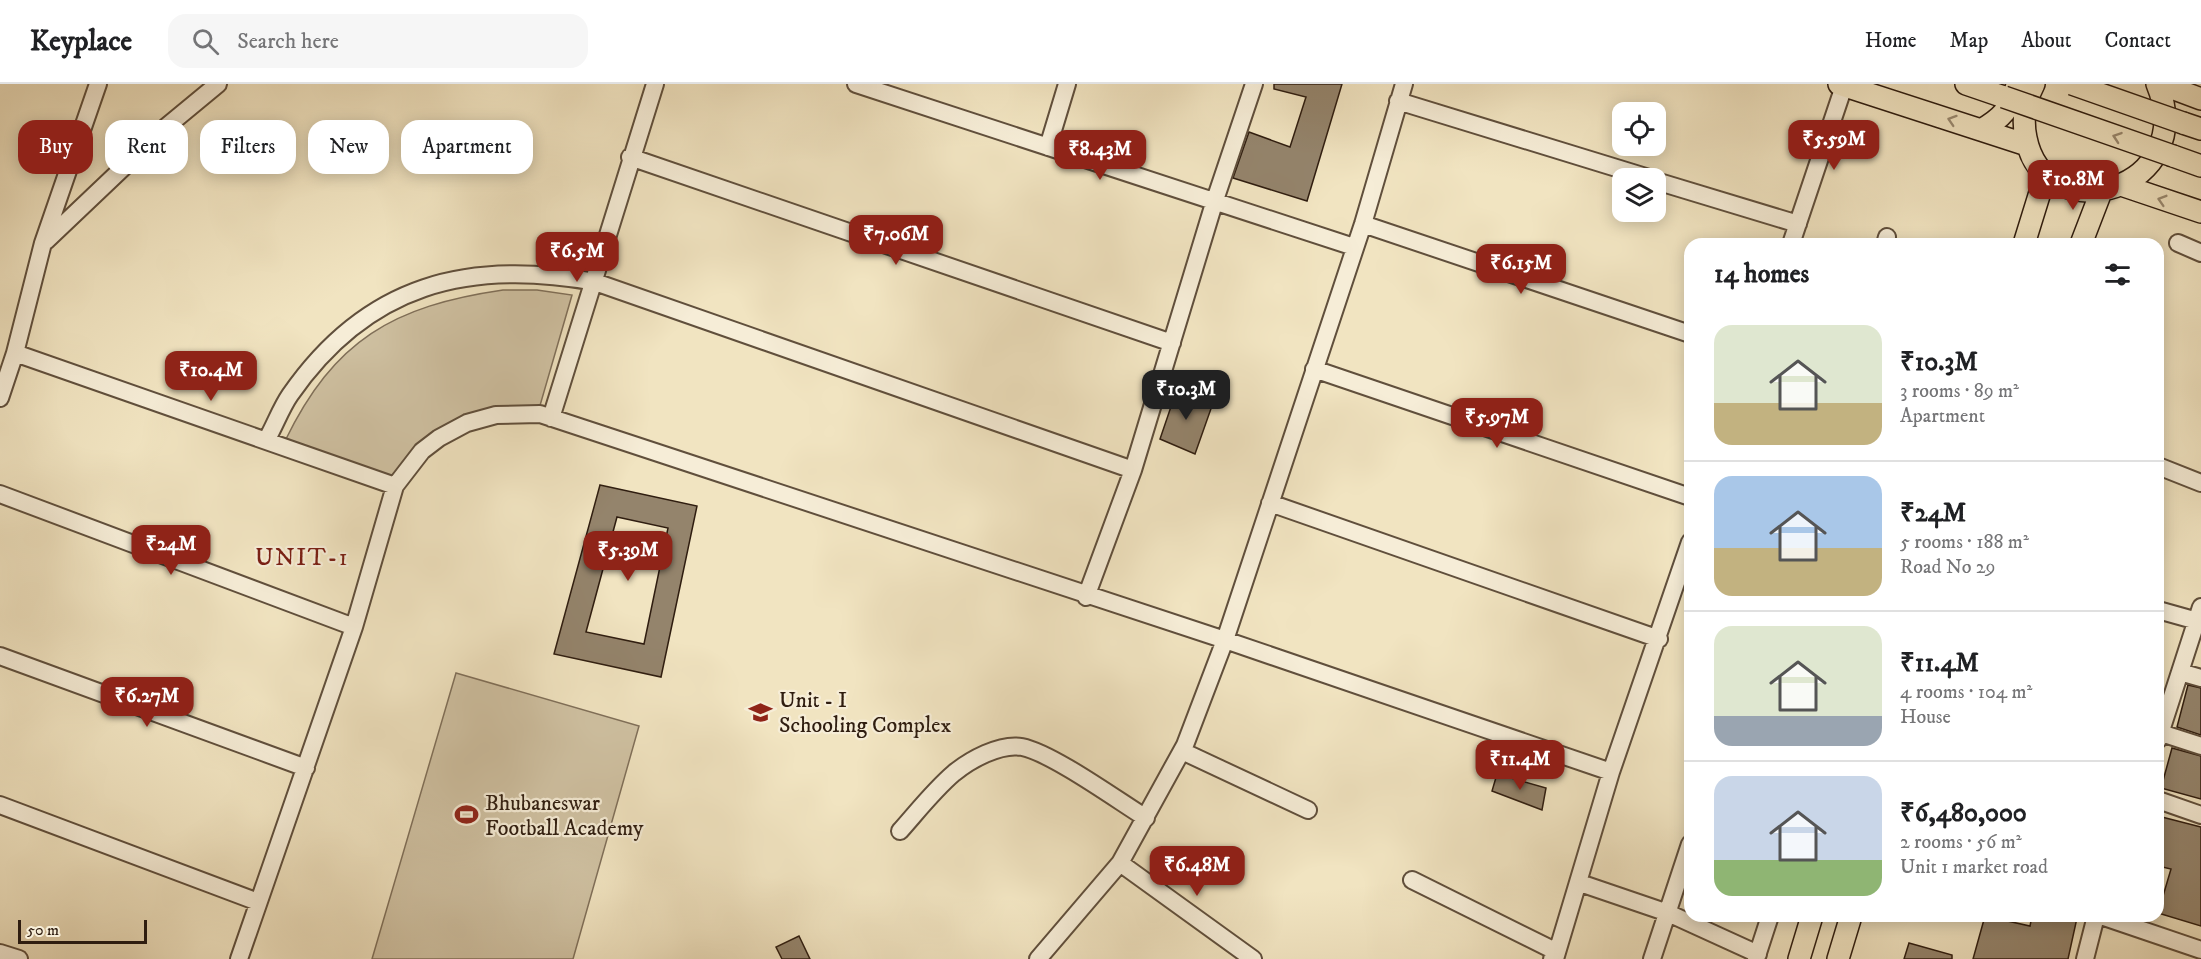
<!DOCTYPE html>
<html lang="en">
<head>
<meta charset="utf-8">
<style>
  body { margin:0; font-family:"IM FELL DW Pica",serif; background:#f6f6f6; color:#202124; height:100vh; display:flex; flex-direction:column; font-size:22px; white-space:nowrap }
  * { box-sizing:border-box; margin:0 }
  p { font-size:20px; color:#757577 }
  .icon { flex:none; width:33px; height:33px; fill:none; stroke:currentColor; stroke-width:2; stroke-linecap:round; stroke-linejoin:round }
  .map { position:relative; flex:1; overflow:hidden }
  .details { position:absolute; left:1684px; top:154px; width:480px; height:684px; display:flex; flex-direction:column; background:#fff; border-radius:18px; box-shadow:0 3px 15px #0003 }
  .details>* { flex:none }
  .banner { position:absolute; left:18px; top:36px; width:570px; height:54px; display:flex; gap:12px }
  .fabs { position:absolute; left:1612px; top:18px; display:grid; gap:12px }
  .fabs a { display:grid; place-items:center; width:54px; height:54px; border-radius:12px; background:#fff; box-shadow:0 3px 15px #0003; font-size:30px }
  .scale { position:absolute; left:18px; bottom:15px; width:129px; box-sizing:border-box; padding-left:6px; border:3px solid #2f1d10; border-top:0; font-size:16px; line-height:21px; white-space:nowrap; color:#2f1d10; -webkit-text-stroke:4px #f6edd7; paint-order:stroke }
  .price { position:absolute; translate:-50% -51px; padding:0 14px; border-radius:12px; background:#8f2418; color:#fff; font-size:20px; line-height:39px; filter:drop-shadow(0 2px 3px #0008) }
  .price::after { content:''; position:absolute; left:50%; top:36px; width:18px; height:14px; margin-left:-9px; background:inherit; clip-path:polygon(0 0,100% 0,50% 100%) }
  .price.current { background:#222; color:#fff }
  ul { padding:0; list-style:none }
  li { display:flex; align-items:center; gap:18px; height:150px; padding:0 30px }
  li+li { border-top:2px solid #e0e0e0 }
  li span { display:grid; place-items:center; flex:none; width:168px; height:120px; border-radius:18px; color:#555 }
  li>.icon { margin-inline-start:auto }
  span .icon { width:72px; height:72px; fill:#fffc; stroke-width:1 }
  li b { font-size:26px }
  h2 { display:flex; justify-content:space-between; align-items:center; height:72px; padding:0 30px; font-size:26px }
  .tag { padding:0 21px; border-radius:18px; background:#fff; box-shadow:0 3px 15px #0003; font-size:21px; line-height:54px }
  .tag.current { background:#8f2418; color:#fff }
  header { display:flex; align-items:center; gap:36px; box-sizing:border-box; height:84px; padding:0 30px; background:#fff; border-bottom:2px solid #e0e0e0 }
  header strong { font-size:28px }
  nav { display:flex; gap:33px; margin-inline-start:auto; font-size:21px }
  .search { width:420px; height:54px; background:#f6f6f6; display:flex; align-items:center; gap:15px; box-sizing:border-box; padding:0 21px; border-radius:18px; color:#757577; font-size:22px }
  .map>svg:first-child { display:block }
  .green { fill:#d0c2a3; stroke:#80705a; stroke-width:1.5 }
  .building { fill:#94846c; stroke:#2f1d10; stroke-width:1.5; fill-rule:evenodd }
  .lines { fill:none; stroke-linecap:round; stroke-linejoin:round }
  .minor-casing { stroke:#604f3c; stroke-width:20 }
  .major-casing { stroke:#2f1d10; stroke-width:24 }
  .minor { stroke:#f6edd7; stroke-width:16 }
  .major { stroke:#f1e4c1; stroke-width:21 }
  .major-bridge-casing { stroke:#2f1d10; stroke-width:24; stroke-linecap:butt }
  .major-bridge { stroke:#f1e4c1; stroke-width:21 }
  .oneway { stroke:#9a8a71 }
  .labels { text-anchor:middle; stroke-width:4.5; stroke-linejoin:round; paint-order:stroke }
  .poi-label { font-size:22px; fill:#2f1d10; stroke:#f6edd7; text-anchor:start }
  .neighbourhood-label { font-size:24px; letter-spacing:1.5px; fill:#7a1f14; stroke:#f6edd7 }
</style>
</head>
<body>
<header>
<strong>Keyplace</strong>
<div class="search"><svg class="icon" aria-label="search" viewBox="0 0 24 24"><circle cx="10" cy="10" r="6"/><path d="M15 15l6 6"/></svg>Search here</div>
<nav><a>Home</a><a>Map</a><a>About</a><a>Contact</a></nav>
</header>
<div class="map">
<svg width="2201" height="875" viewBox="0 0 2201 875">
  <rect width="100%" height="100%" fill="#f1e4c1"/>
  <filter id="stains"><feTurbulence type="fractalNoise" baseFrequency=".00333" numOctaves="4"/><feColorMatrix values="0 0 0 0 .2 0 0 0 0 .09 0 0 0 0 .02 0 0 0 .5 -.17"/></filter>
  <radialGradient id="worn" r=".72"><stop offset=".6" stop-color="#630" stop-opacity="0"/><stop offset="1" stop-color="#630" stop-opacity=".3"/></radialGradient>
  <path class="green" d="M503,206H537L572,211L539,325C460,317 441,340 390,394L285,357C334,256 393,222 503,206Z
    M456,589L639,642L573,875H372Z"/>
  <path class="building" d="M1274,0H1342L1307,117L1233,94L1249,48L1290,63L1306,13L1274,5Z
    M1177,305L1213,319L1195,370L1160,355Z
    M600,401L697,422L661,593L554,570ZM617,433L668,444L644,560L586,548Z
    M2188,601L2201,604V651L2177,643Z
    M2172,664L2201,672V715L2161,704Z
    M1497,690L1546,704L1542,726L1492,707Z
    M2158,732L2201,743V842L2158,829L2171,785L2158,782Z
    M1985,832L2030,842L2032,832L2077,834L2068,875H1973Z
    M799,852L810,875H782L776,863Z
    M1909,859L1952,871V875H1904Z"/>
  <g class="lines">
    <defs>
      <path id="minor" d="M856,0L1354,163
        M1398,17L1649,94
        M1048,63L1067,0
        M630,73L1172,259
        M1656,97L1798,140
        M1363,140L1690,250
        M46,157L166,43L218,0
        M2178,159L2201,169
        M1791,160L1844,2
        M1885,160L1887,153
        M15,269L395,402
        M1314,285L1690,413
        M0,314L15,269L43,159L98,0
        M551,334L655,0
        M267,355C275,341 281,324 290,311C367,200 468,175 595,198L1133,386
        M2158,382L2201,399
        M0,410L354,543
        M1270,419L1659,555
        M1086,513L1133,386L1215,116L1254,0
        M2158,526L2201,538
        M0,572L306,684
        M2180,588L2201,594
        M2161,649L2201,662
        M2158,656L2201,523
        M1182,667L1308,726
        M2158,716L2201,731
        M0,721L258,818
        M900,747C917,728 934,706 954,689C970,676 1000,659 1022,663C1052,669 1117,716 1146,734
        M1120,779L1253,875
        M1412,796L1557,868L1552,875
        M1580,799L1668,829L1758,870
        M2101,832L2201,866
        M0,869L19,875
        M239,875L354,543L395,402L422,367L439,354L467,339L496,331L540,330L1225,556L1611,688
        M1038,875L1120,779L1185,661L1225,556L1363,140L1404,0
        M1555,875L1611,688L1690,458
        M1652,875L1690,760
        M1756,875L1770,832
        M2085,875L2096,832"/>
      <path id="major" d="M1839,0L2027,61
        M1966,0L2004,13
        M2034,0C2025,17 2022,35 2026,54C2045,150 2201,106 2157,0
        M2161,0L2201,15
        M2183,39L2201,45
        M1981,46C2002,34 2011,24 2017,1
        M2173,72L2201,82
        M2124,102L2201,128
        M2024,160L2046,89
        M2081,160L2101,108
        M1799,875L1812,832
        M1838,875L1851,832"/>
    </defs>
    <use href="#minor" class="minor-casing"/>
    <use href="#major" class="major-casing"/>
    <use href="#minor" class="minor"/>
    <use href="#major" class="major"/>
    <defs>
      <path id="major-bridge" d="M2072,0L2183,39
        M2004,13L2173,72"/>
    </defs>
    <use href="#major-bridge" class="major-bridge-casing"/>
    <use href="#major-bridge" class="major-bridge"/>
  </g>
  <defs><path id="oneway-chevron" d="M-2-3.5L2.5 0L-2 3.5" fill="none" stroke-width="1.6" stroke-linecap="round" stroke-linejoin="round" transform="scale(1.5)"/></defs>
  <g class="oneway">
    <use href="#oneway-chevron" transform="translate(1952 36) rotate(-162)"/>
    <use href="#oneway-chevron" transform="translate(2117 53) rotate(-161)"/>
    <use href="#oneway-chevron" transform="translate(2162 116) rotate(-163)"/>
  </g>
  <defs>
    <symbol id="school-bare" viewBox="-9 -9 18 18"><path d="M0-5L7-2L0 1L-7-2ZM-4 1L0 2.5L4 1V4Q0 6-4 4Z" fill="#8f2418" stroke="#f6edd7" stroke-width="2.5" paint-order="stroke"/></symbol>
    <symbol id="stadium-bare" viewBox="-9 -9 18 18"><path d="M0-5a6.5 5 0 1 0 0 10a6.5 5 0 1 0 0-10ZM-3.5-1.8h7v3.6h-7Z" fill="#8f2418" stroke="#f6edd7" stroke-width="2.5" paint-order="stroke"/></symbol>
  </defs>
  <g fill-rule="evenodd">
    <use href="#school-bare" x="744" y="612" width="33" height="33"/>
    <use href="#stadium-bare" x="450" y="714" width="33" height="33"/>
  </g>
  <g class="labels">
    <g class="poi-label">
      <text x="779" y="623">Unit - I<tspan x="779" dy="25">Schooling Complex</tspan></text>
      <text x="485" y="726">Bhubaneswar<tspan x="485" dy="25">Football Academy</tspan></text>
    </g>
    <g class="neighbourhood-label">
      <text x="302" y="481">UNIT-1</text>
    </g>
  </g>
  <rect width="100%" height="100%" filter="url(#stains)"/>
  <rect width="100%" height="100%" fill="url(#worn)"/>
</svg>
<div class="fabs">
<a><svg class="icon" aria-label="locate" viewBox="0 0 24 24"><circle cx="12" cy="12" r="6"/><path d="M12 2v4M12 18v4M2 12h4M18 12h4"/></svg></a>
<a><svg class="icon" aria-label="layers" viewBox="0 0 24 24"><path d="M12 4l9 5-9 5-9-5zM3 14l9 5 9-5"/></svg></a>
</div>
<div class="scale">50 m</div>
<b class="price" style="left:1834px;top:87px">₹5.59M</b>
<b class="price" style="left:1100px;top:97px">₹8.43M</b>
<b class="price" style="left:2073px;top:127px">₹10.8M</b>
<b class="price" style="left:896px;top:182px">₹7.06M</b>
<b class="price" style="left:577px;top:199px">₹6.5M</b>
<b class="price" style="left:1521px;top:211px">₹6.15M</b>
<b class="price" style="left:211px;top:318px">₹10.4M</b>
<b class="price current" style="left:1186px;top:337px">₹10.3M</b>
<b class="price" style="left:1497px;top:365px">₹5.97M</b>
<b class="price" style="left:171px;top:492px">₹24M</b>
<b class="price" style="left:628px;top:498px">₹5.39M</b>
<b class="price" style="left:147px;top:644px">₹6.27M</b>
<b class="price" style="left:1520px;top:707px">₹11.4M</b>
<b class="price" style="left:1197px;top:813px">₹6.48M</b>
<div class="banner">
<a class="tag current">Buy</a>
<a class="tag">Rent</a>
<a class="tag">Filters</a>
<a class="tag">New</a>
<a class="tag">Apartment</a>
</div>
<section class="details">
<h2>14 homes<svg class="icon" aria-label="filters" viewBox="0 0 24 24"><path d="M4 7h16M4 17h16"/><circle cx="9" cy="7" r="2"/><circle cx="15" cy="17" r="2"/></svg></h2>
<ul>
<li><span style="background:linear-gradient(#dfe7d0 65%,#c2b280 0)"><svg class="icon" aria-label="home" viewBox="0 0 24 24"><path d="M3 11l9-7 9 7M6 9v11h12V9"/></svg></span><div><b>₹10.3M</b><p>3 rooms · 89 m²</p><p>Apartment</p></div></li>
<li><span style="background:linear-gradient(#a9c7e8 60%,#c2b280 0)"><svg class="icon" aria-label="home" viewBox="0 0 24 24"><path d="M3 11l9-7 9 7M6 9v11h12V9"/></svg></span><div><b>₹24M</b><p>5 rooms · 188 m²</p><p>Road No 29</p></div></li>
<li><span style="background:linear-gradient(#dfe7d0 75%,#9aa5b1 0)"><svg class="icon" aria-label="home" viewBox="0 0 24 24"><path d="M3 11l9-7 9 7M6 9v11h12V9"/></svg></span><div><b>₹11.4M</b><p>4 rooms · 104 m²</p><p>House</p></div></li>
<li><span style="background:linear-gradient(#c9d6e8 70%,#8fb573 0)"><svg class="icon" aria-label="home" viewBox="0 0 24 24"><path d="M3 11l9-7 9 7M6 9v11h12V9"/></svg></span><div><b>₹6,480,000</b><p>2 rooms · 56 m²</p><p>Unit 1 market road</p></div></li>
</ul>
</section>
</div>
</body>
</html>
